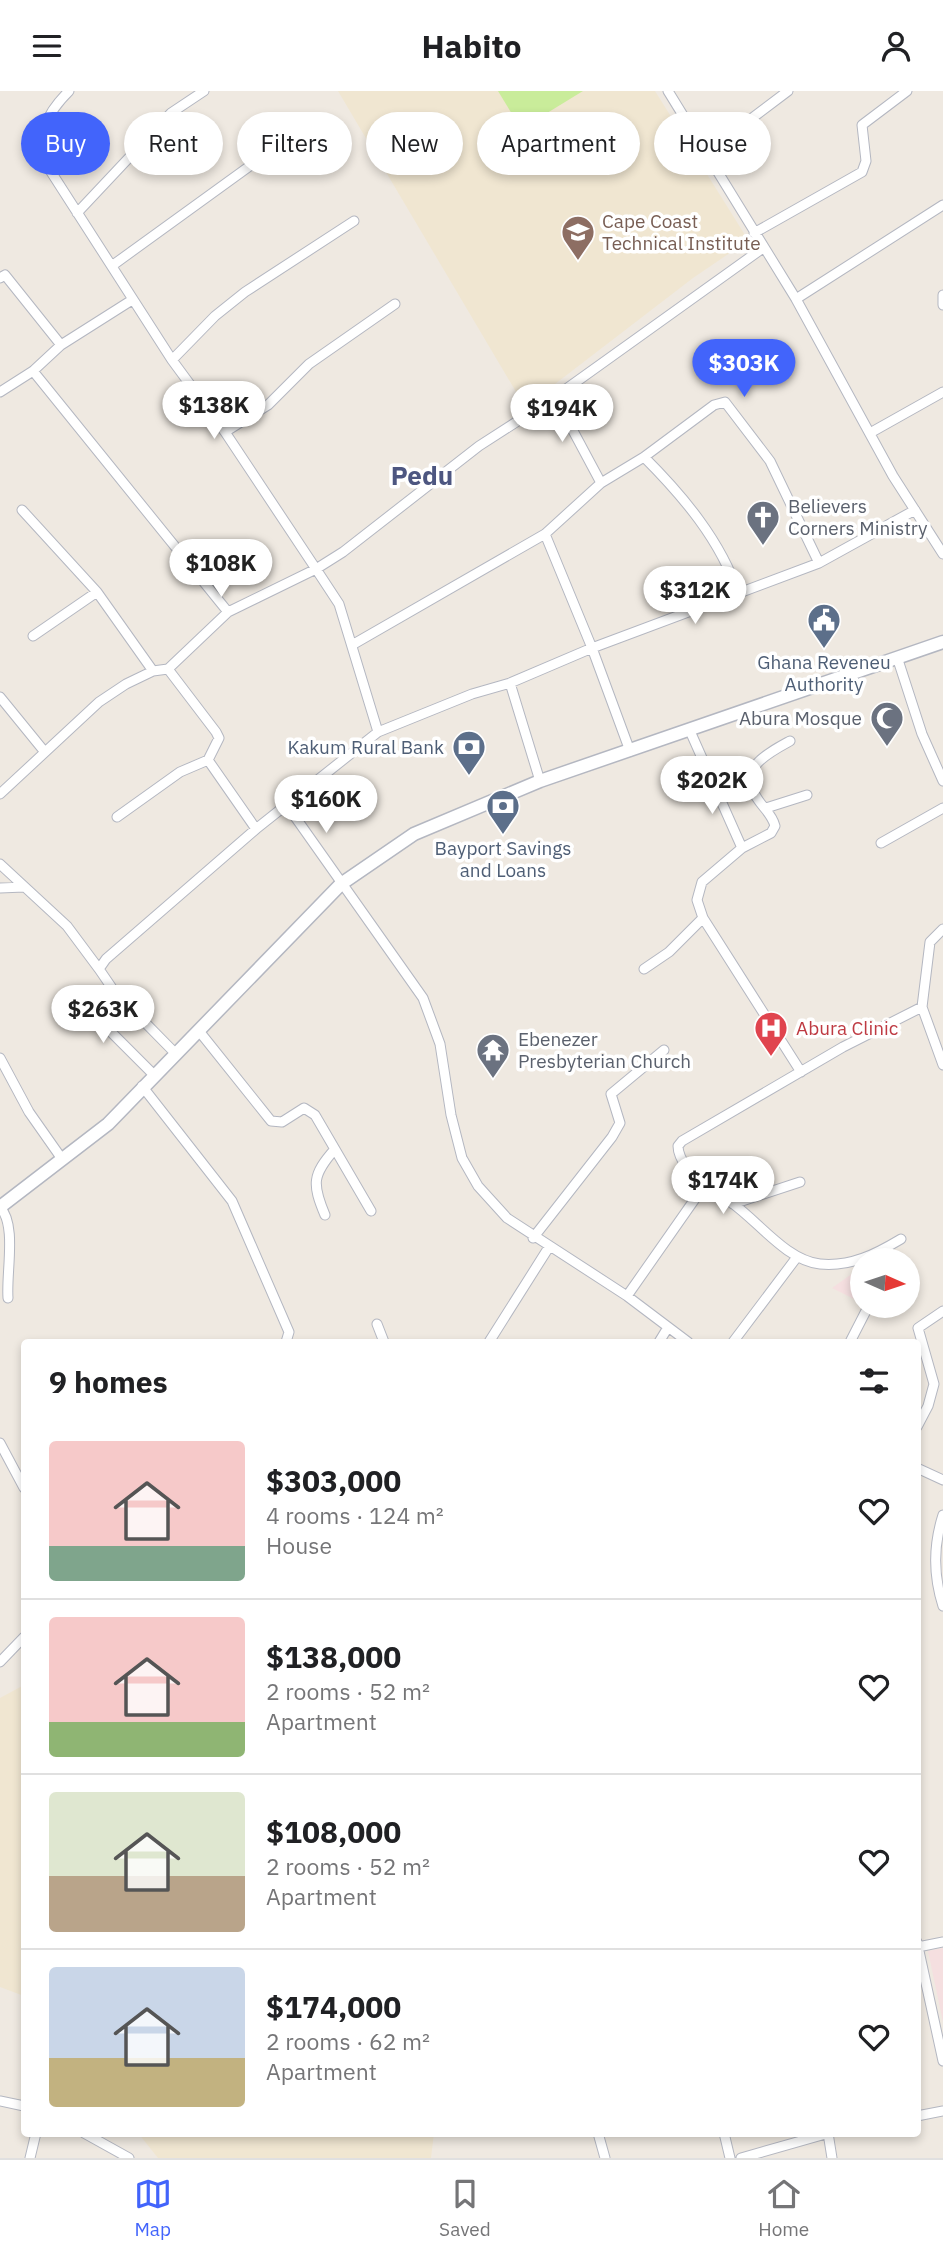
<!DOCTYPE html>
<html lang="en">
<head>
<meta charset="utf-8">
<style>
  body { margin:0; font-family:"IBM Plex Sans",sans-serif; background:#f6f6f6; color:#202124; height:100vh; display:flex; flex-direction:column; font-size:26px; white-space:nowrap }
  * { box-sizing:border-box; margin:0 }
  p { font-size:23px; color:#757577 }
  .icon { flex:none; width:38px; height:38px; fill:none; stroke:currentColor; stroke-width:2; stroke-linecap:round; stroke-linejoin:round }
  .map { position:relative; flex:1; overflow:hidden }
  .panel { position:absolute; left:21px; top:1248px; width:900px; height:798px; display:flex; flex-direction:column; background:#fff; border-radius:7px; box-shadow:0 4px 10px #0003 }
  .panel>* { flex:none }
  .top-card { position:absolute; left:21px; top:21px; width:901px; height:63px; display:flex; gap:14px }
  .needle { width:46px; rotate:93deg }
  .tools { position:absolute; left:850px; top:1157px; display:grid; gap:14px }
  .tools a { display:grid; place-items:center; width:70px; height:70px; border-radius:50%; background:#fff; box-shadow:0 4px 10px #0003; font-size:35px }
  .price { position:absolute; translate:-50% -60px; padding:0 16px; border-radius:24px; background:#fff; color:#222; font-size:23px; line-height:46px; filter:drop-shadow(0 2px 4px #0008) }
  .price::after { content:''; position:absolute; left:50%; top:42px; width:21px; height:16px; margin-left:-10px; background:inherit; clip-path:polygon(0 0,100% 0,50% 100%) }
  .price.selected { background:#4264fb; color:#fff }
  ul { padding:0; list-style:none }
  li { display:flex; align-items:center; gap:21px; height:175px; padding:0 28px }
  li+li { border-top:2px solid #e0e0e0 }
  li span { display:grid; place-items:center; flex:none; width:196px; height:140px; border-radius:7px; color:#555 }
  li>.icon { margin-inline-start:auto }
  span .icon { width:84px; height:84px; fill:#fffc; stroke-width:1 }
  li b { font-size:30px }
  h2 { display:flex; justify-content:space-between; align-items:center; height:84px; padding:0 28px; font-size:30px }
  .chip { padding:0 24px; border-radius:32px; background:#fff; box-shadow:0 4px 10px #0003; font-size:24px; line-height:63px }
  .chip.selected { background:#4264fb; color:#fff }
  header { display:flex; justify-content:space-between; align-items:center; height:91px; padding:0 28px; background:#fff; font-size:32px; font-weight:700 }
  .menu { display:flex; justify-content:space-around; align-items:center; height:98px; border-top:2px solid #e0e0e0; background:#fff; font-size:19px; color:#757577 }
  .menu a { display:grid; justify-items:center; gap:4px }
  .menu .selected { color:#4264fb }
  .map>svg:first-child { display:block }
  .education { fill:#f0e6d1 }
  .medical { fill:#f5dfe0 }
  .pitch { fill:#c9ec9a }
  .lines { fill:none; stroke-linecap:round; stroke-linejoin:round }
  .street-casing { stroke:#b4b7c1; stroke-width:11 }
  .secondary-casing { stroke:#b4b7c1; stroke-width:15 }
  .street { stroke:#fff; stroke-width:9 }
  .secondary { stroke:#fff; stroke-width:12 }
  .labels { text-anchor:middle; stroke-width:7; stroke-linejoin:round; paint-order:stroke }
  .education-label { font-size:19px; fill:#785e54; stroke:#fff; text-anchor:start }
  .worship-label { font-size:19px; fill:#5b616d; stroke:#fff; text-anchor:start }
  .service-label { font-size:19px; fill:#4e5e75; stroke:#fff }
  .health-label { font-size:19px; fill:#be3a42; stroke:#fff; text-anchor:start }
  .district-label { font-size:26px; font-weight:bold; fill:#4d5680; stroke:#fff }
</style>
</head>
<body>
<header><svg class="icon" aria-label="menu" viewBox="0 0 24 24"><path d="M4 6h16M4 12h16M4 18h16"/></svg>Habito<svg class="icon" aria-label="person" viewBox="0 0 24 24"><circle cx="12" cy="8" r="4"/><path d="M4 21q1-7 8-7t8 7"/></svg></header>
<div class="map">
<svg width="943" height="2067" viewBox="0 0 943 2067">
  <rect width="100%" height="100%" fill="#efe9e1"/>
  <path class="education" d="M338,0H655L745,144L740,155L693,187L525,316Z
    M24,1594V1905L0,1896V1607Z
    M138,2042H434L431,2067H158Z"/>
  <path class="medical" d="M863,1175V1207L856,1209L832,1197Z
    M943,1857V1931L928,1860Z"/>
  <path class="pitch" d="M498,0H583L521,38Z"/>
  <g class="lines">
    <defs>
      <path id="street" d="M69,0C44,25 41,38 46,73L172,269L225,341L316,478L343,461L479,355L555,306
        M668,0L796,208L893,385L943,463
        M707,61L788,0
        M77,122L171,22L204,0
        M754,142L862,81L866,70L862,34L907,0
        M113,174L265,64
        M0,187L5,184L61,254
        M943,204V214
        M796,208L943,114
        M172,269L215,225L245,201L354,130
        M33,280L228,521
        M0,301L33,280L61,254L132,209
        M225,341L268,314L309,273L395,213
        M870,342L943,301
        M644,366C683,405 721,450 738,502
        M601,392L644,366L714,314L725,311L770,370L819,472
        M22,419L97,501
        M545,443L592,557L819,472L915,419
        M33,545L97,501L153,580
        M352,554L545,443L601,392L555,306L763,157
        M898,569L922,643L943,690
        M168,578L216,641L219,647L208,669
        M510,592L592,557L630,660
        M0,606L44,660
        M690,640L742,757L702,791L697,809L703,827L801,981
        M0,703L99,611L126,593L153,580L168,578L228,521L316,478L339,513L378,641
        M286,713L423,907L440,953L451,1024L462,1067L478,1095L507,1127L627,1205L688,1251
        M766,717L807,704
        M117,726L180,681L208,669L256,738L378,641L472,603L510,592L540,690
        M881,752L943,717
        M742,757L771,742L775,735C772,723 763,717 757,707C736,678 768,662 790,650
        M0,773L67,835L99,878
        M0,797L24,796
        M644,878L669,861L703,827
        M87,901L100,930L154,984
        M922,916L943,974
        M199,940L271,1030L282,1031L304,1017L315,1024L371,1120
        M176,963L114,900L99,878L106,868L256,738
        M0,967L29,1021L62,1068
        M142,995L232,1110L289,1241L286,1251
        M733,1113L800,1091
        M0,1116C17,1134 6,1181 8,1207
        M325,1124C312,1093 312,1084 335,1058
        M533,1147L612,1046L620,1032L611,1003L664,959
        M901,1148C876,1163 851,1176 820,1173C786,1169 759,1131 732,1112C723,1106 712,1102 704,1095C694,1087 678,1069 678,1055L682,1050L843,956L922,916L930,851L943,838
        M627,1205L704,1095
        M377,1233L384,1251
        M489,1251L549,1156
        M659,1251L667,1238
        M733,1251L797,1166
        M850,1251L869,1214
        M917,1336L928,1315L934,1293L918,1237L943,1220
        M0,1352L24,1397
        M917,1377L943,1389
        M943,1424C933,1455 933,1484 943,1515
        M0,1571L24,1546
        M917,1851L943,1970
        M918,1856L943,1851
        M0,2010L24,2015
        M917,2025L943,2020
        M84,2042L129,2067
        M598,2042L605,2067
        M724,2042L730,2067
        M828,2042L832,2067
        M30,2067L36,2042
        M741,2067L829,2042"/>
      <path id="secondary" d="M0,1116L108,1033L341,793L414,743L540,690L943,551"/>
    </defs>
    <use href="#street" class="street-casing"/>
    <use href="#secondary" class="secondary-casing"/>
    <use href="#street" class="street"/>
    <use href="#secondary" class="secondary"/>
  </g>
  <defs>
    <symbol id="school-pin" viewBox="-11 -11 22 30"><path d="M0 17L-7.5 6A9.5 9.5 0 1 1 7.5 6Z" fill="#8d6e63" stroke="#fff"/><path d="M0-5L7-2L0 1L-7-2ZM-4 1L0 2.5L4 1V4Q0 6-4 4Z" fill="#fff"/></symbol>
    <symbol id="church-pin" viewBox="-11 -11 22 30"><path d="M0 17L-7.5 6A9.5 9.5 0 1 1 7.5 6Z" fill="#6b7280" stroke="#fff"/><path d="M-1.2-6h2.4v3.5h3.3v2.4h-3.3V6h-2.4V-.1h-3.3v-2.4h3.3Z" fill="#fff"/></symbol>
    <symbol id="civic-pin" viewBox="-11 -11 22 30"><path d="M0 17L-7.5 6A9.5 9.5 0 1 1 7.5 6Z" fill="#5c6f8a" stroke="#fff"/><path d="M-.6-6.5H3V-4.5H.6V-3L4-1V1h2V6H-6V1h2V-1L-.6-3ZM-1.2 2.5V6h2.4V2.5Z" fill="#fff"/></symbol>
    <symbol id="mosque-pin" viewBox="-11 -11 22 30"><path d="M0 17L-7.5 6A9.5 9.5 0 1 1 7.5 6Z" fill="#6b7280" stroke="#fff"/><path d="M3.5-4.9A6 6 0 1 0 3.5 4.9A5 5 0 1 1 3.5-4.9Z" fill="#fff"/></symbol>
    <symbol id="bank-pin" viewBox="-11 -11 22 30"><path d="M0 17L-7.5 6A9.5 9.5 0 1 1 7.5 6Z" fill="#5c6f8a" stroke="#fff"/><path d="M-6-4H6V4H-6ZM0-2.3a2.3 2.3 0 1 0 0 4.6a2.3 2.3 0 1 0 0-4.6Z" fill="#fff"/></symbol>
    <symbol id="hospital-pin" viewBox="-11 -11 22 30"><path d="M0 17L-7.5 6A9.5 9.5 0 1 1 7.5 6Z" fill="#e0444e" stroke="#fff"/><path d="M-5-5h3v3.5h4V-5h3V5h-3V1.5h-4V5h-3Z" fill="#fff"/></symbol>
    <symbol id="temple-pin" viewBox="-11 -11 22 30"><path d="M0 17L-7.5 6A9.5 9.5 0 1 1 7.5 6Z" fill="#6b7280" stroke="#fff"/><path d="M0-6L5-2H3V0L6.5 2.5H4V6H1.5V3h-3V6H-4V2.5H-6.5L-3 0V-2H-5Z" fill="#fff"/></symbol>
  </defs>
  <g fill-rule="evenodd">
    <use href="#school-pin" x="559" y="122" width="38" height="52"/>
    <use href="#church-pin" x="744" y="407" width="38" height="52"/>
    <use href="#civic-pin" x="805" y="510" width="38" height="52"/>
    <use href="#mosque-pin" x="868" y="608" width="38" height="52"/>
    <use href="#bank-pin" x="450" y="637" width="38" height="52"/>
    <use href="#bank-pin" x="484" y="696" width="38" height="52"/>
    <use href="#hospital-pin" x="752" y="918" width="38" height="52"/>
    <use href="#temple-pin" x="474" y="940" width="38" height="52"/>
  </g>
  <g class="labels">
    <g class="education-label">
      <text x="602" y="137">Cape Coast<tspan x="602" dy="22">Technical Institute</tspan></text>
    </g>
    <g class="worship-label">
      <text x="788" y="422">Believers<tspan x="788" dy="22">Corners Ministry</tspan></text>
      <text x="862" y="634" text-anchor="end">Abura Mosque</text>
      <text x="518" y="955">Ebenezer<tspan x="518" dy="22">Presbyterian Church</tspan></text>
    </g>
    <g class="service-label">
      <text x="824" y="578">Ghana Reveneu<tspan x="824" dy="22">Authority</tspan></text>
      <text x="444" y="663" text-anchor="end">Kakum Rural Bank</text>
      <text x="503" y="764">Bayport Savings<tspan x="503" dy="22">and Loans</tspan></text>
    </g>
    <g class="health-label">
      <text x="796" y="944">Abura Clinic</text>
    </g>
    <g class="district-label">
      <text x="422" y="394">Pedu</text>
    </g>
  </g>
</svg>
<div class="tools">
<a><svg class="needle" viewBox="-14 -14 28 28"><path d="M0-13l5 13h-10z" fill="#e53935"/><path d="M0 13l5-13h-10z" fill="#757577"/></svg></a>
</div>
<b class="price selected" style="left:744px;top:308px">$303K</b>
<b class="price" style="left:214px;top:350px">$138K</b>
<b class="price" style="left:562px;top:353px">$194K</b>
<b class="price" style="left:221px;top:508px">$108K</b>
<b class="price" style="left:695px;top:535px">$312K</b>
<b class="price" style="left:712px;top:725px">$202K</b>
<b class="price" style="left:326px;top:744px">$160K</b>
<b class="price" style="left:103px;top:954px">$263K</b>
<b class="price" style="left:723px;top:1125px">$174K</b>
<div class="top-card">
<a class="chip selected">Buy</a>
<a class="chip">Rent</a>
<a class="chip">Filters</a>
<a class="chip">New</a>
<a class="chip">Apartment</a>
<a class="chip">House</a>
</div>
<section class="panel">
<h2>9 homes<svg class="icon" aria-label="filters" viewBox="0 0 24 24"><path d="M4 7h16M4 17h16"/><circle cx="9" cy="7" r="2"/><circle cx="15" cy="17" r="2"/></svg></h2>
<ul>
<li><span style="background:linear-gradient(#f6c9c9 75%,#7fa58c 0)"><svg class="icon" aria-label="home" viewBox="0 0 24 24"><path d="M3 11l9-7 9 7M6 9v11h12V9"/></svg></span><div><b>$303,000</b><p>4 rooms · 124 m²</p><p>House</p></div><svg class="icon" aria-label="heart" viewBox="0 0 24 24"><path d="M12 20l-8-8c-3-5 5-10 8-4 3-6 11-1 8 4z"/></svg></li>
<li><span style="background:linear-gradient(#f6c9c9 75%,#8fb573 0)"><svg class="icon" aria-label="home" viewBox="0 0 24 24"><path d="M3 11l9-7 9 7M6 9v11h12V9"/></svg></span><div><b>$138,000</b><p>2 rooms · 52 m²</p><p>Apartment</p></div><svg class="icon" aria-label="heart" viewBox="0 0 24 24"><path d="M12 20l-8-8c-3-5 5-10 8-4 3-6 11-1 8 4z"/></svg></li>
<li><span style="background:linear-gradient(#dfe7d0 60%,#b9a48a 0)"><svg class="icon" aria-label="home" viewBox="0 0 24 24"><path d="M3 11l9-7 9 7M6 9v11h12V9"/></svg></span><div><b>$108,000</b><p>2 rooms · 52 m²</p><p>Apartment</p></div><svg class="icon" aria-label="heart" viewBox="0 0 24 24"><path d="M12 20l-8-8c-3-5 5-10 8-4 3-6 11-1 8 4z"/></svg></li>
<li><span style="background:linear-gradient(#c9d6e8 65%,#c2b280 0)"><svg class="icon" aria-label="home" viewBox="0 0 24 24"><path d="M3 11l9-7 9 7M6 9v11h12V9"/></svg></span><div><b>$174,000</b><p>2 rooms · 62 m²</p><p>Apartment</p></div><svg class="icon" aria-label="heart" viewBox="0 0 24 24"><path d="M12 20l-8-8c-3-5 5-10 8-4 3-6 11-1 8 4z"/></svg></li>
</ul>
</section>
</div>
<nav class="menu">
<a class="selected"><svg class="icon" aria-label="map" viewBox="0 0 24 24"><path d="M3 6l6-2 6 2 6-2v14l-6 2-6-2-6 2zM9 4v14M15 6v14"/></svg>Map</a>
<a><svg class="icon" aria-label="saved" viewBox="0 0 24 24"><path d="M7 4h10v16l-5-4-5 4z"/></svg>Saved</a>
<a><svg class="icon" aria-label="home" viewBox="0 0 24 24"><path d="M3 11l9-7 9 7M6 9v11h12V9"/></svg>Home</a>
</nav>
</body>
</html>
